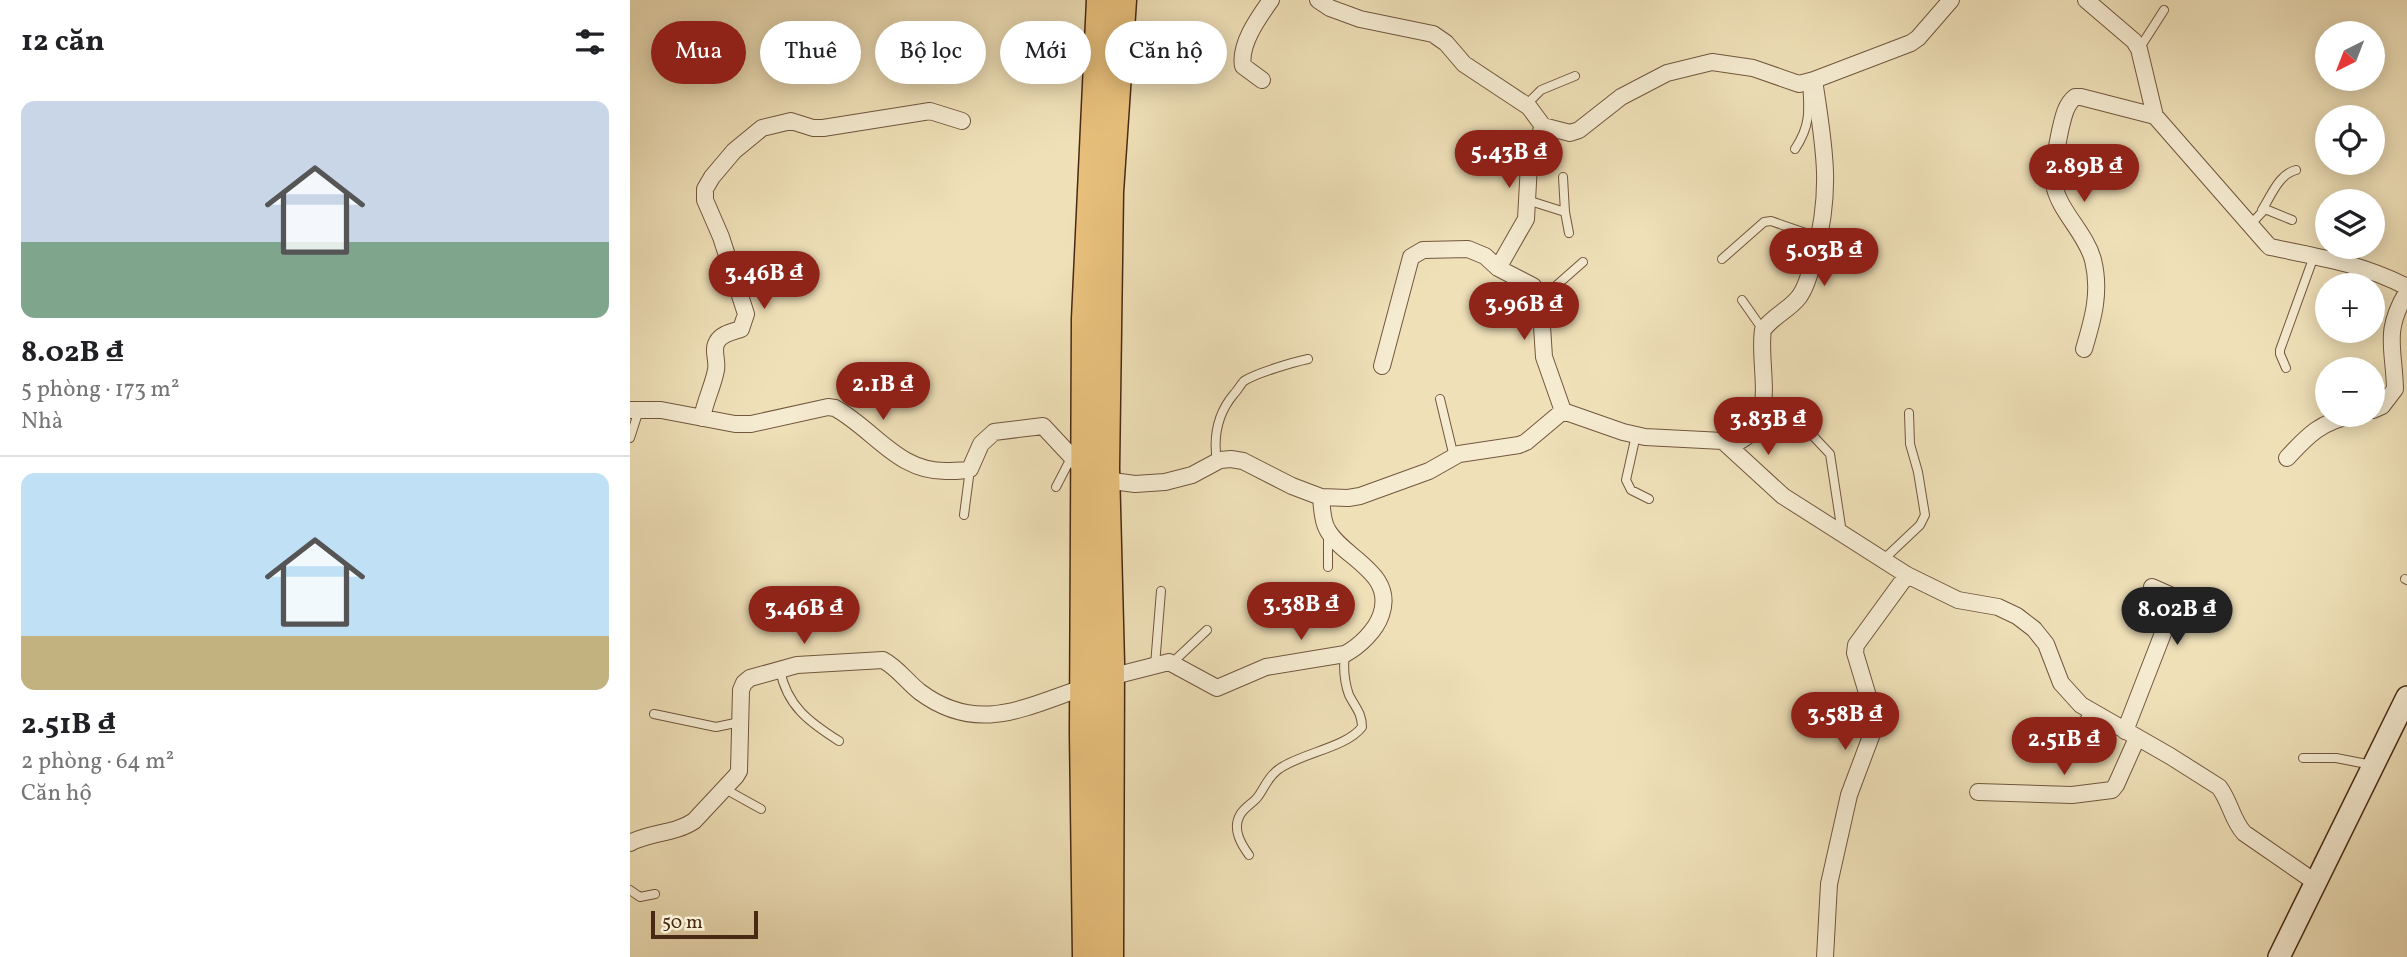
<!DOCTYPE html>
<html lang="vi">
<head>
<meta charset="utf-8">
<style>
  body { margin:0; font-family:Vollkorn,serif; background:#f6f6f6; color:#202124; height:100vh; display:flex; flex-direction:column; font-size:26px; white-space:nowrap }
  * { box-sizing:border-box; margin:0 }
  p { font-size:23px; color:#757577 }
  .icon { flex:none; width:38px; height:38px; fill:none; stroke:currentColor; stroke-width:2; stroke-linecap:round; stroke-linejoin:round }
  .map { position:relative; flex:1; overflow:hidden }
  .drawer { display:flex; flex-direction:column; background:#fff; width:630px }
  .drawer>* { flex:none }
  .banner { position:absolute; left:21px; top:21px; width:665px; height:63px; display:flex; gap:14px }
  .needle { width:46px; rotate:222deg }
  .fabs { position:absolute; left:1685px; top:21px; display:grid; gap:14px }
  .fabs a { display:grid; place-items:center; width:70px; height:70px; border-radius:50%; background:#fff; box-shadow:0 4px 18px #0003; font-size:35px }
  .scale { position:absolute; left:21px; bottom:18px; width:107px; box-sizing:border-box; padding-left:7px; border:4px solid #482914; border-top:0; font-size:19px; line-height:24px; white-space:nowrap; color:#482914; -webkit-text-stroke:5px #f5ebd1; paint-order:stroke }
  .price { position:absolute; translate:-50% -60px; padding:0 16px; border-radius:24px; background:#8f2418; color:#fff; font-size:23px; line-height:46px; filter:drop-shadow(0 2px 4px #0008) }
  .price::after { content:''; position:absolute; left:50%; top:42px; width:21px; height:16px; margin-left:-10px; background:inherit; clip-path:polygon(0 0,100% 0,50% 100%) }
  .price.current { background:#222; color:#fff }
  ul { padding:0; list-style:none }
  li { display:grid; align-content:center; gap:14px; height:371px; padding:0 21px }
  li+li { border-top:2px solid #e0e0e0 }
  li span { display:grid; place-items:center; height:217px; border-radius:14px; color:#555 }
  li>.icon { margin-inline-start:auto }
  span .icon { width:126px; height:126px; fill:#fffc; stroke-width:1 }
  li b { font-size:30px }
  h2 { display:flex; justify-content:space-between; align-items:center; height:84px; padding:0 21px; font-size:30px }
  .tag { padding:0 24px; border-radius:32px; background:#fff; box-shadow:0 4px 18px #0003; font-size:24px; line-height:63px }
  .tag.current { background:#8f2418; color:#fff }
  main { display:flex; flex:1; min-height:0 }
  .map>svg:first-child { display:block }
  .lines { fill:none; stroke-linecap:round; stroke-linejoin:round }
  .lane-casing { stroke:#72573d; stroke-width:10 }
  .street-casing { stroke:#72573d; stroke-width:18 }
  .secondary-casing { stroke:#482914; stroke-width:24 }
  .highway-casing { stroke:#482914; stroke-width:31 }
  .lane { stroke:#f5ebd1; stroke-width:8 }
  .street { stroke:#f5ebd1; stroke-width:16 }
  .secondary { stroke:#f5ebd1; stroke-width:21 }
  .highway { stroke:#e8c07c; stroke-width:28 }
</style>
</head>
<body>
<main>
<section class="drawer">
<h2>12 căn<svg class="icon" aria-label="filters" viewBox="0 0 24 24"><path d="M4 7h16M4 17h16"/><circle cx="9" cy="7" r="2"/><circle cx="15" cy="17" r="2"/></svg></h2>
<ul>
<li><span style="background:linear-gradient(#c9d6e8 65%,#7fa58c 0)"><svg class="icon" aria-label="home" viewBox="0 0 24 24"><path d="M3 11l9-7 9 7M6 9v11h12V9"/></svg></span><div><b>8.02B ₫</b><p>5 phòng · 173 m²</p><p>Nhà</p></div></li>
<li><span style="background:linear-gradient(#bfe0f5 75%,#c2b280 0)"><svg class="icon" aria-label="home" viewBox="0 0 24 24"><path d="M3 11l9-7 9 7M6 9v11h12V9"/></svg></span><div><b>2.51B ₫</b><p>2 phòng · 64 m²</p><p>Căn hộ</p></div></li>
</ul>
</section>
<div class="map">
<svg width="1777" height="957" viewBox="0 0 1777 957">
  <rect width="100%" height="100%" fill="#efe0b8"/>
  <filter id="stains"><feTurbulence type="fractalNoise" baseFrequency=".00286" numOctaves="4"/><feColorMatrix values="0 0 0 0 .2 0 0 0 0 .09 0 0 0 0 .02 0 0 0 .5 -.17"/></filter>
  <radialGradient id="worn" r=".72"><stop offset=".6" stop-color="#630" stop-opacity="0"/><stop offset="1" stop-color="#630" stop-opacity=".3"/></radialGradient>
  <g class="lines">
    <defs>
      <path id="lane" d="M1509,49L1534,10
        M896,105L911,90L945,76
        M1165,149C1181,125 1179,110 1177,82
        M933,177L935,212L939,233
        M897,200L935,212
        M1632,210C1641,196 1649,174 1666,170
        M1620,225L1635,209L1662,220
        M1092,259L1134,222L1141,221L1190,238
        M911,299L953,262
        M1112,300L1133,330
        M1656,368L1650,354V350L1684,256
        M810,399L824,457
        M1006,435L996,480L1001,490L1019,499
        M1184,437L1200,454L1212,533
        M0,438L9,410
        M587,462C583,437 587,414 604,394C607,391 611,384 614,381C626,373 664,362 678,359
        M426,487L442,456
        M334,515L340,469
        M1253,560L1290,525L1295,515L1288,472L1280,444L1279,413
        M698,567V532
        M1775,579L1777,580
        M542,663L577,630
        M525,665L531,591
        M150,670C157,706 179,722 209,741
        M24,714L86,727L110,722
        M1432,757L1460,710
        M1673,758H1706L1742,765
        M95,789L131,809
        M619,855C611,844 602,829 610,815C613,809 621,804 626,799C634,790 637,777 649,769C671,753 716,748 732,727C732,713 725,707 719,695C714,681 713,669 715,654
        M0,890L10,897L25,894"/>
      <path id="street" d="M688,0L700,8L730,19L803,34L816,43L834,64L899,107L913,126L940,133L949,130L991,97L1037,73L1082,62L1123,68L1169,84L1184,80L1281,43L1288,38L1321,0
        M1456,0L1504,41L1509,49L1525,116L1637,244L1640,247C1689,257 1733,264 1777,287
        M632,80L613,66C609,44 629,17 641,0
        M868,268L896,219L899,164L913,126
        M1454,349C1463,319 1471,292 1463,260C1456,233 1428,210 1424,184C1422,167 1427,147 1430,131C1433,119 1435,105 1445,97H1451L1525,116
        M752,366L781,257L793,250L838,249L855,256L868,268L903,286L910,296L914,357L933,411
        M0,410H31L105,424H121L198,407L205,408C245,430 268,473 319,471C326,471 333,471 340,469L351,444L364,432L413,426L455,471
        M1743,410L1752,406L1765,389C1764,347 1753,332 1777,292
        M72,418C75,401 83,386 86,370C88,361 82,350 87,342C91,334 102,332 111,329L116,314L91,237L75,200V189L82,177L104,151L132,128L161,121L183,128H193L300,111L332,121
        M1100,445C1152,429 1127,368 1133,330C1143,316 1159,310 1169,297C1177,286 1181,270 1184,257C1203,190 1194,146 1184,80
        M1657,458C1679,434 1691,422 1723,415
        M475,480L505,484L535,482L562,475L590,460L601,459L613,461L662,486L691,497L718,498L730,496L799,471L829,454L889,445L896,442L933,411L993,432L1015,437L1093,441L1153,496L1277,575L1328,600L1368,607L1387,616L1404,629L1416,644L1431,683L1451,705L1540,756L1589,787C1600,801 1602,820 1614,833L1685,882
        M480,677L539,662L587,688L636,667L715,654C730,646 746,630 751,615C766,572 712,558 697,529C692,520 692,507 691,497
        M1495,731L1537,623L1540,595L1522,587
        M1348,792L1442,795L1482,790L1486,785L1507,738
        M0,843C20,832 45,834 64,821L106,776L109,771L111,690L114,683L120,678L167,665L253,660C268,668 277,682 290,692C348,735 395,707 455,687
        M1195,957L1199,884L1219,795L1243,731L1238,696L1225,653L1226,645L1277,575"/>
      <path id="secondary" d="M1649,957L1777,697"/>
      <path id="highway" d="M457,957L454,733L456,319L471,0
        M479,957L480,663L475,468L479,192L492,0"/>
    </defs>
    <use href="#lane" class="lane-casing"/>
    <use href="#street" class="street-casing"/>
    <use href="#secondary" class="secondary-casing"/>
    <use href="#highway" class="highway-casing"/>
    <use href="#lane" class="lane"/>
    <use href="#street" class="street"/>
    <use href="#secondary" class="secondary"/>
    <use href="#highway" class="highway"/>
  </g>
  <rect width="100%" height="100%" filter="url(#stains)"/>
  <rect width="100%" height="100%" fill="url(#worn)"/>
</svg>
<div class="fabs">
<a><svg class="needle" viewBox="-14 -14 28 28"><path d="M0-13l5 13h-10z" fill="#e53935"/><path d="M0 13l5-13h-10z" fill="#757577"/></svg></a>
<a><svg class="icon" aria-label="locate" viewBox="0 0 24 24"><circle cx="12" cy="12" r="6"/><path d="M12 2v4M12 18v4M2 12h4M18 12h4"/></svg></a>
<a><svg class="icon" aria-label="layers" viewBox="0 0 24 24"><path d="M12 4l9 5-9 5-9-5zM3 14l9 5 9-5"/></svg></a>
<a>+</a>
<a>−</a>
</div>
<div class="scale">50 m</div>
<b class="price" style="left:879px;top:190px">5.43B ₫</b>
<b class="price" style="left:1454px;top:204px">2.89B ₫</b>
<b class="price" style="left:1194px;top:288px">5.03B ₫</b>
<b class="price" style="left:134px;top:311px">3.46B ₫</b>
<b class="price" style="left:894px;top:342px">3.96B ₫</b>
<b class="price" style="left:253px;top:422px">2.1B ₫</b>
<b class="price" style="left:1138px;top:457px">3.83B ₫</b>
<b class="price" style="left:671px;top:642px">3.38B ₫</b>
<b class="price" style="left:174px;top:646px">3.46B ₫</b>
<b class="price current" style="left:1547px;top:647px">8.02B ₫</b>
<b class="price" style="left:1215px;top:752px">3.58B ₫</b>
<b class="price" style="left:1434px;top:777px">2.51B ₫</b>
<div class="banner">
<a class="tag current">Mua</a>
<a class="tag">Thuê</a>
<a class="tag">Bộ lọc</a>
<a class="tag">Mới</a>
<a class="tag">Căn hộ</a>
</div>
</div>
</main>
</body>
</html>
